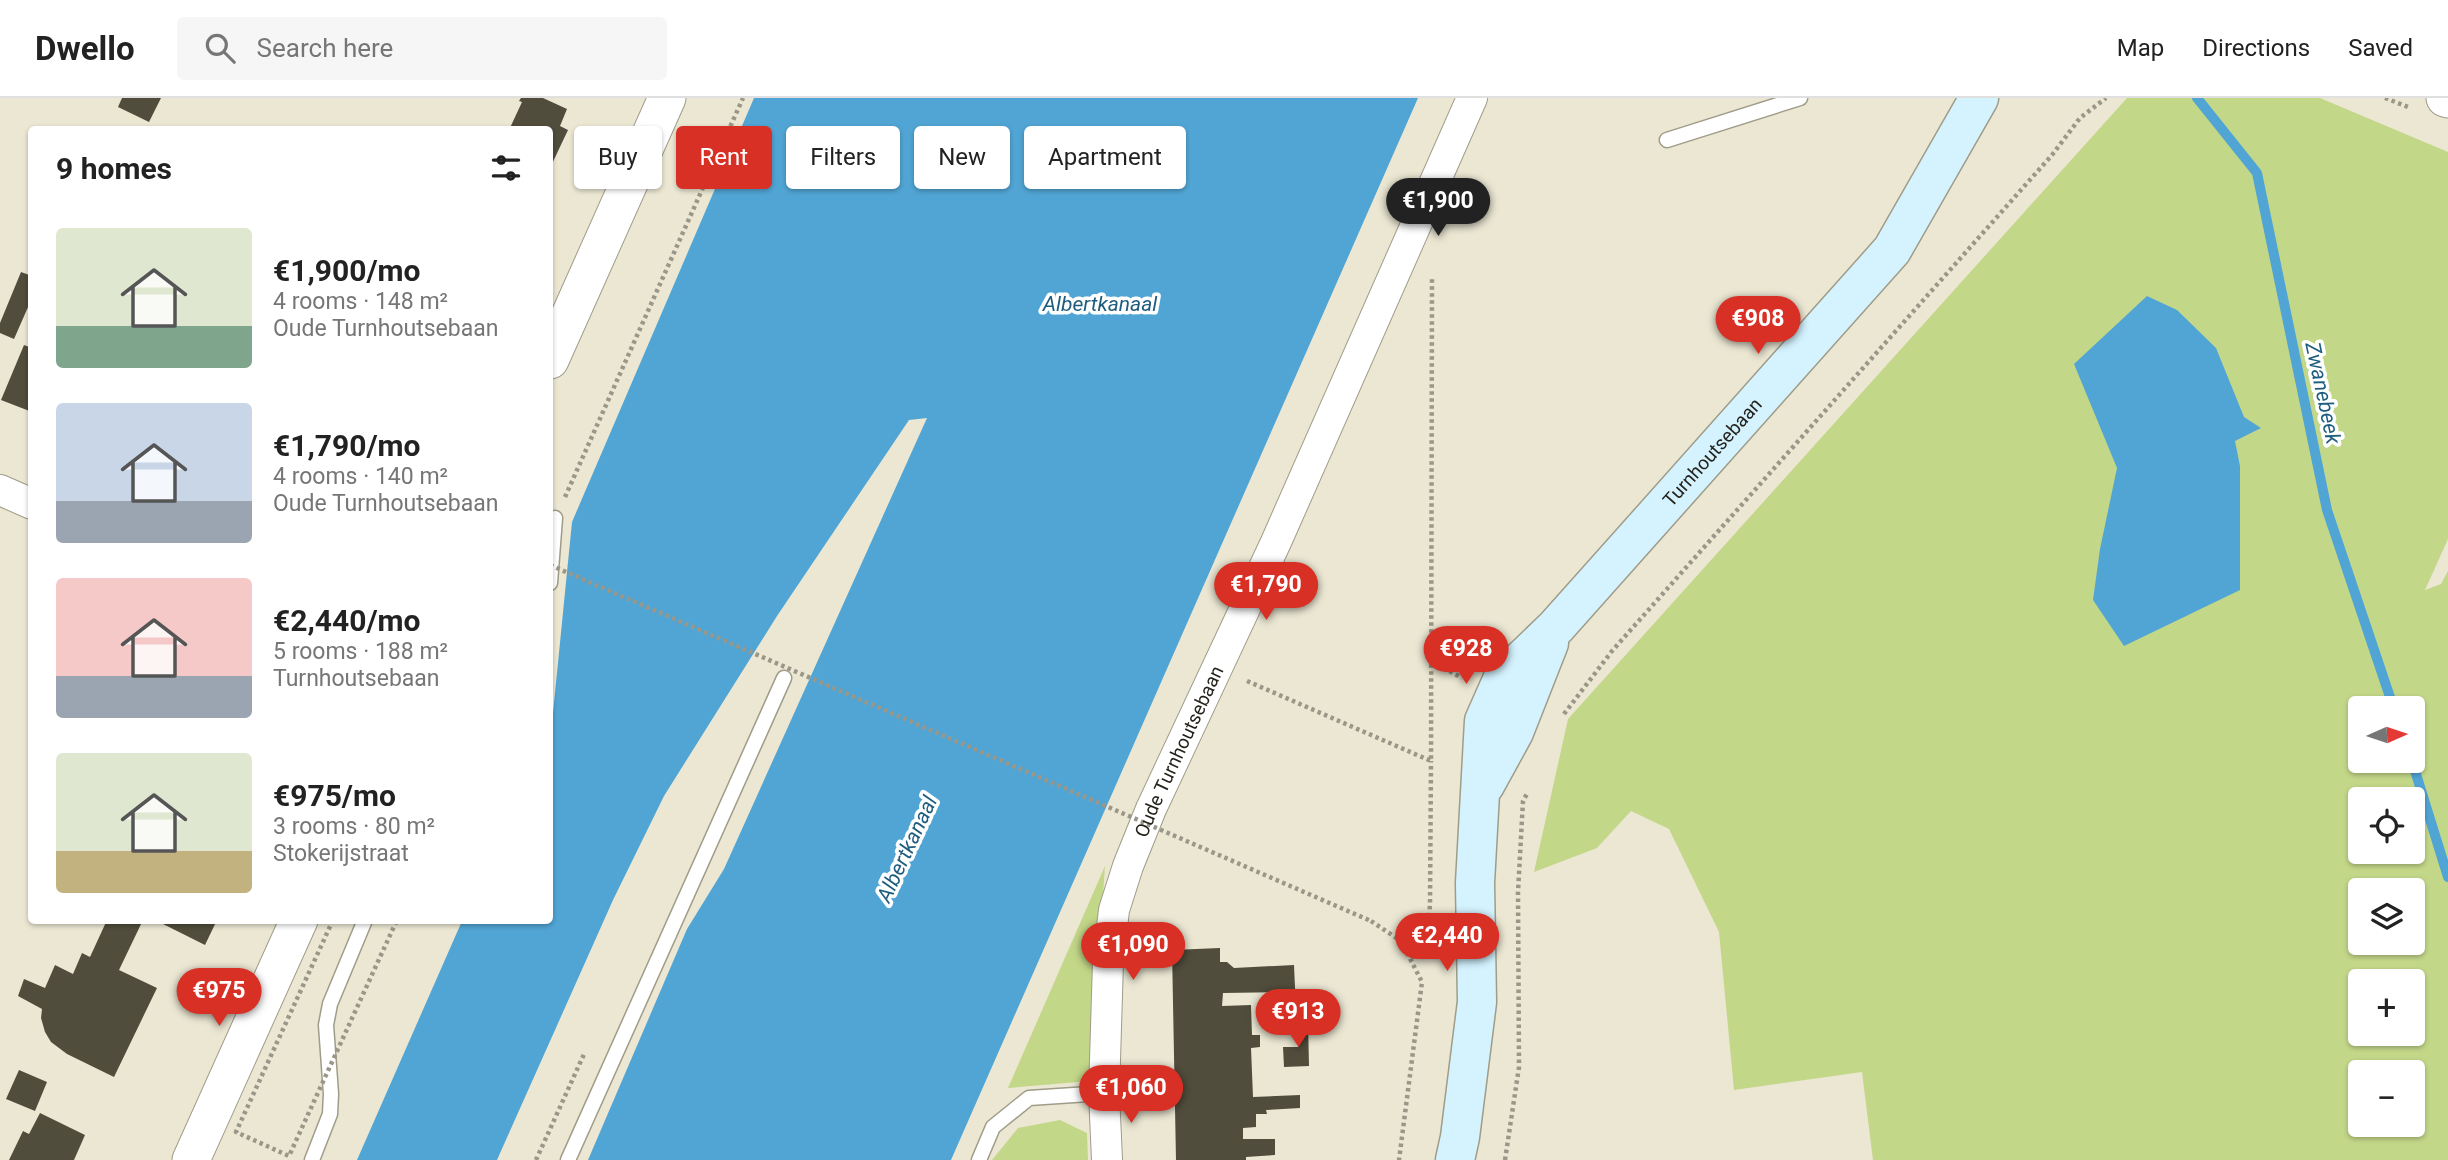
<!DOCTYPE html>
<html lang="en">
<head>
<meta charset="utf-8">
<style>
  body { margin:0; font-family:Roboto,sans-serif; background:#f6f6f6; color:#222; height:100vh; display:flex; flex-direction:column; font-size:26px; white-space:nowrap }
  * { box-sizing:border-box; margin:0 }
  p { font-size:23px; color:#767676 }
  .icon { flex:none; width:38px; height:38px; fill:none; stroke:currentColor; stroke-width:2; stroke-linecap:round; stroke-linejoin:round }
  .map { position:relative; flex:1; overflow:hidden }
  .panel { position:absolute; left:28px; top:28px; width:525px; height:798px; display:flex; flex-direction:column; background:#fff; border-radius:7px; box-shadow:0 2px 5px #0004 }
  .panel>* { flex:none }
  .guide { position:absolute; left:574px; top:28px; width:665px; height:63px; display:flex; gap:14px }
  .needle { width:46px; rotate:87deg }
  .buttons { position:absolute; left:2348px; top:598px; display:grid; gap:14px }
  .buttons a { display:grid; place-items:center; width:77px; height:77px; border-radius:7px; background:#fff; box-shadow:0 2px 5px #0004; font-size:35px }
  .price { position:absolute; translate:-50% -60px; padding:0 16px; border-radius:24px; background:#d93025; color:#fff; font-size:23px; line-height:46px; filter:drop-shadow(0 2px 4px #0008) }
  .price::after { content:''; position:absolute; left:50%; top:42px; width:21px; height:16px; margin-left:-10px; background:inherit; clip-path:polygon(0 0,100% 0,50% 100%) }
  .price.selected { background:#222; color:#fff }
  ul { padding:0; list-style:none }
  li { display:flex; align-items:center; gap:21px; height:175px; padding:0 28px }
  li span { display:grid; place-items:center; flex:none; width:196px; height:140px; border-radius:7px; color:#555 }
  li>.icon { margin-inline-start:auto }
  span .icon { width:84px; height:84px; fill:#fffc; stroke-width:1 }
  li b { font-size:30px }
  h2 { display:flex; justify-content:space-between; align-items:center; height:84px; padding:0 28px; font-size:30px }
  .tag { padding:0 24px; border-radius:7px; background:#fff; box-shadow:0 2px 5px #0004; font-size:24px; line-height:63px }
  .tag.selected { background:#d93025; color:#fff }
  header { display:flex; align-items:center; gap:42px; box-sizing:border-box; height:98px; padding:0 35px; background:#fff; border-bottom:2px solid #e0e0e0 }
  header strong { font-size:33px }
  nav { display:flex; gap:38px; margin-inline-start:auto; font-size:24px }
  .search { width:490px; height:63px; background:#f6f6f6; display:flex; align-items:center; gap:18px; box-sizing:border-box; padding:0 24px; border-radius:7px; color:#767676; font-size:26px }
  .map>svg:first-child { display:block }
  .green { fill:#c3d789; fill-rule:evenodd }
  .water { fill:#51a5d4 }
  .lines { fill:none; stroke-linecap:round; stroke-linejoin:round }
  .stream { stroke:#51a5d4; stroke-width:10 }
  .building { fill:#504d3c }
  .service-casing { stroke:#9f9c89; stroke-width:17 }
  .minor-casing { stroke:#9f9c89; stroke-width:32 }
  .tertiary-casing { stroke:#9f9c89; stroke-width:39 }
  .secondary-casing { stroke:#9f9c89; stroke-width:41 }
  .path { stroke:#9a9788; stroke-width:4.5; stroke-dasharray:3.5 3.5; stroke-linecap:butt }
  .service { stroke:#fff; stroke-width:14 }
  .minor { stroke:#fff; stroke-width:30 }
  .tertiary { stroke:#fff; stroke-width:37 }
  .secondary { stroke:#d4f3ff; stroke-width:38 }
  .path-bridge { stroke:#9a9788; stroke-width:4.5; stroke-dasharray:3.5 3.5; stroke-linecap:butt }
  .labels { text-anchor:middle; stroke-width:7; stroke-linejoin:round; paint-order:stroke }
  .street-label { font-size:19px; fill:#25231c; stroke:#fff }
  .water-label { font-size:21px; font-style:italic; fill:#1e5d7d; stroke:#fff }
</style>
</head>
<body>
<header>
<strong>Dwello</strong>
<div class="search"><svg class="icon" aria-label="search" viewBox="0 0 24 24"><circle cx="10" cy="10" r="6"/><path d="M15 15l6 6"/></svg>Search here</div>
<nav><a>Map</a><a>Directions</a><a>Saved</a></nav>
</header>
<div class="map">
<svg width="2448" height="1062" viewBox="0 0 2448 1062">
  <rect width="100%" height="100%" fill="#ebe7d3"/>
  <path class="green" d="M2127,0H2320L2448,54V441L2425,492L2441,486L2448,473V1062H1873L1862,974L1734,992L1719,834L1669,731L1631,713L1597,750L1534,774L1568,621ZM2361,611H2413V663H2361ZM2361,702H2413V754H2361ZM2361,793H2413V845H2361ZM2361,884H2413V936H2361ZM2361,975H2413V1027H2361Z
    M1105,768L1090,983L1008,990Z
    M1060,1022L1087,1035L1088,1062H992L1018,1030Z"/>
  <path class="water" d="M754,0H1418L951,1062H588L687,831L724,771L927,320L909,322L777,518L664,698L613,802L497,1062H357L462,823L550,822V645L572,424Z
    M2147,198L2177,212L2216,250L2244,319L2261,330L2235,343L2240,368V492L2124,548L2093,502L2100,451L2117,370L2074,266Z"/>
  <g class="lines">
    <path class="stream" d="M2197,0L2257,75L2327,412L2394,611
      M2412,663L2448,779"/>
  </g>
  <path class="building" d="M122,0H161L149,24L118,9Z
    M521,0H543L567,11L560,28L568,32L550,70V32H509L522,4L519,3Z
    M21,174L32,178V200L14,241L0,235V225Z
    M24,247L32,250V314L1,302Z
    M107,822H143L119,872L157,890L114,979L67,956L51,944L45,934L41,920L42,911L18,898L24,881L45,890L55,867L73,876L82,855L90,859Z
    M155,822H217L205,847Z
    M1220,850V864H1227L1234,870L1294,867L1296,912H1281L1280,894L1223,895L1222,908L1251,907L1252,937H1260V949L1251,950L1253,999L1300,997V1010L1266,1012L1267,1016H1256V1029L1243,1030V1041H1275V1057L1246,1059V1062H1176L1172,852Z
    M1297,924H1308L1309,968L1284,969L1283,949H1298Z
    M19,972L47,984L35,1013L6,1001Z
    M40,1015L85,1037L74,1062H9L23,1033L29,1036Z"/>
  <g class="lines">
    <defs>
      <path id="service" d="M1667,42L1800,0
        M550,485L555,420
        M312,1062L330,1016L331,996L326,927L330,906L365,822
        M568,1062L784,580
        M979,1062L993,1029L1029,1000L1104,995"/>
      <g id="minor">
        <path d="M0,392L32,406"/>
        <path id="s1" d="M1107,1062L1104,995L1108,864L1114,812L1128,768L1151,711L1276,444L1472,0"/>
      </g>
      <path id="tertiary" d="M2445,0L2448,1
        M550,262L667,0
        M191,1062L299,822"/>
      <g id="secondary">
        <path d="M1485,687L1514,634L1549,545"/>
        <path id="s2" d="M1455,1062L1460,1039L1477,904L1475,785L1484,623L1503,580L1556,529L1892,152L1979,0"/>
      </g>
    </defs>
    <use href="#service" class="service-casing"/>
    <use href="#minor" class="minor-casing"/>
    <use href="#tertiary" class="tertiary-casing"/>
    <use href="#secondary" class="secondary-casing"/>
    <path class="path" d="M2385,0L2411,10
      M565,399L743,0
      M1431,563L1462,580
      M1247,583L1431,663L1432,179
      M1564,616L1612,553L2052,57L2080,20L2106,0
      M1371,823L1401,843L1422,884L1399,1062
      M1411,860L1426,848L1430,807L1431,663
      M536,1062L585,954
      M1505,1062L1519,969L1518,794L1523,703L1528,694"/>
    <use href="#service" class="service"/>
    <use href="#minor" class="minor"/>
    <use href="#tertiary" class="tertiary"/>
    <use href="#secondary" class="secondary"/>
    <path class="path-bridge" d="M550,467L1371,823
      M333,822L236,1034L289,1058L397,822"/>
  </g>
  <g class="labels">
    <g class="street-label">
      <text dy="7" stroke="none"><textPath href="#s2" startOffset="796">Turnhoutsebaan</textPath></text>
      <text dy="7" stroke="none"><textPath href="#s1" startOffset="422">Oude Turnhoutsebaan</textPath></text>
    </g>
    <g class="water-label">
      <text x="1100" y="213">Albertkanaal</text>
      <text transform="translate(2323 295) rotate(78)" y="7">Zwanebeek</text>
      <text transform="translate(907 751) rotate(-65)" y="7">Albertkanaal</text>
    </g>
  </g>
</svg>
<div class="buttons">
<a><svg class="needle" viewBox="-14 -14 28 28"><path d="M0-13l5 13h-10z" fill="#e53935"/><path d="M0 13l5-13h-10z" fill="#767676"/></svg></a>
<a><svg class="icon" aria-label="locate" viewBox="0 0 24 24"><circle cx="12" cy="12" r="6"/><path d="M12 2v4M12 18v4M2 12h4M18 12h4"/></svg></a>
<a><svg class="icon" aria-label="layers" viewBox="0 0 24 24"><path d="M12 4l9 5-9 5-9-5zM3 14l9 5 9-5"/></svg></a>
<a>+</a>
<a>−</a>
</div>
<b class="price selected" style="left:1438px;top:140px">€1,900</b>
<b class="price" style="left:1758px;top:258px">€908</b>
<b class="price" style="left:1266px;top:524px">€1,790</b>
<b class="price" style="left:1466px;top:588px">€928</b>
<b class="price" style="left:1447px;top:875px">€2,440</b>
<b class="price" style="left:1133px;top:884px">€1,090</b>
<b class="price" style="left:219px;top:930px">€975</b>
<b class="price" style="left:1298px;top:951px">€913</b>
<b class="price" style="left:1131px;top:1027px">€1,060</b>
<div class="guide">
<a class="tag">Buy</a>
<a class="tag selected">Rent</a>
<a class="tag">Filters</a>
<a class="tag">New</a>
<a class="tag">Apartment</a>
</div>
<section class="panel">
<h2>9 homes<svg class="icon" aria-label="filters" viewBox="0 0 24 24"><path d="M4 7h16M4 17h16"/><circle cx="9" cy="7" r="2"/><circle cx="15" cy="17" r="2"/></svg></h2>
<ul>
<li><span style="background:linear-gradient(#dfe7d0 70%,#7fa58c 0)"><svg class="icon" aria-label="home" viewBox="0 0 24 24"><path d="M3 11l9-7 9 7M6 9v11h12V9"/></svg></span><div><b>€1,900/mo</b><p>4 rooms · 148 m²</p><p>Oude Turnhoutsebaan</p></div></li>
<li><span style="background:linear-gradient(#c9d6e8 70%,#9aa5b1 0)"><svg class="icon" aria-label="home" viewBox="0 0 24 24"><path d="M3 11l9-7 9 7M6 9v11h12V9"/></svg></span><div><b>€1,790/mo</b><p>4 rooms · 140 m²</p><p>Oude Turnhoutsebaan</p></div></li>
<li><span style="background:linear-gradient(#f6c9c9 70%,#9aa5b1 0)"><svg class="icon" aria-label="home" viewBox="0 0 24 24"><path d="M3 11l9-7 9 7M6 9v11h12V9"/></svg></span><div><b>€2,440/mo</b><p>5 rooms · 188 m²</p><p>Turnhoutsebaan</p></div></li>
<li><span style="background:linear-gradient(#dfe7d0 70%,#c2b280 0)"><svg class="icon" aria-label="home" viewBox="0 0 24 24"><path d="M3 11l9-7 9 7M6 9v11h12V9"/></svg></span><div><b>€975/mo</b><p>3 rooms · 80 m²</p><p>Stokerijstraat</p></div></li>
</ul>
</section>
</div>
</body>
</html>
